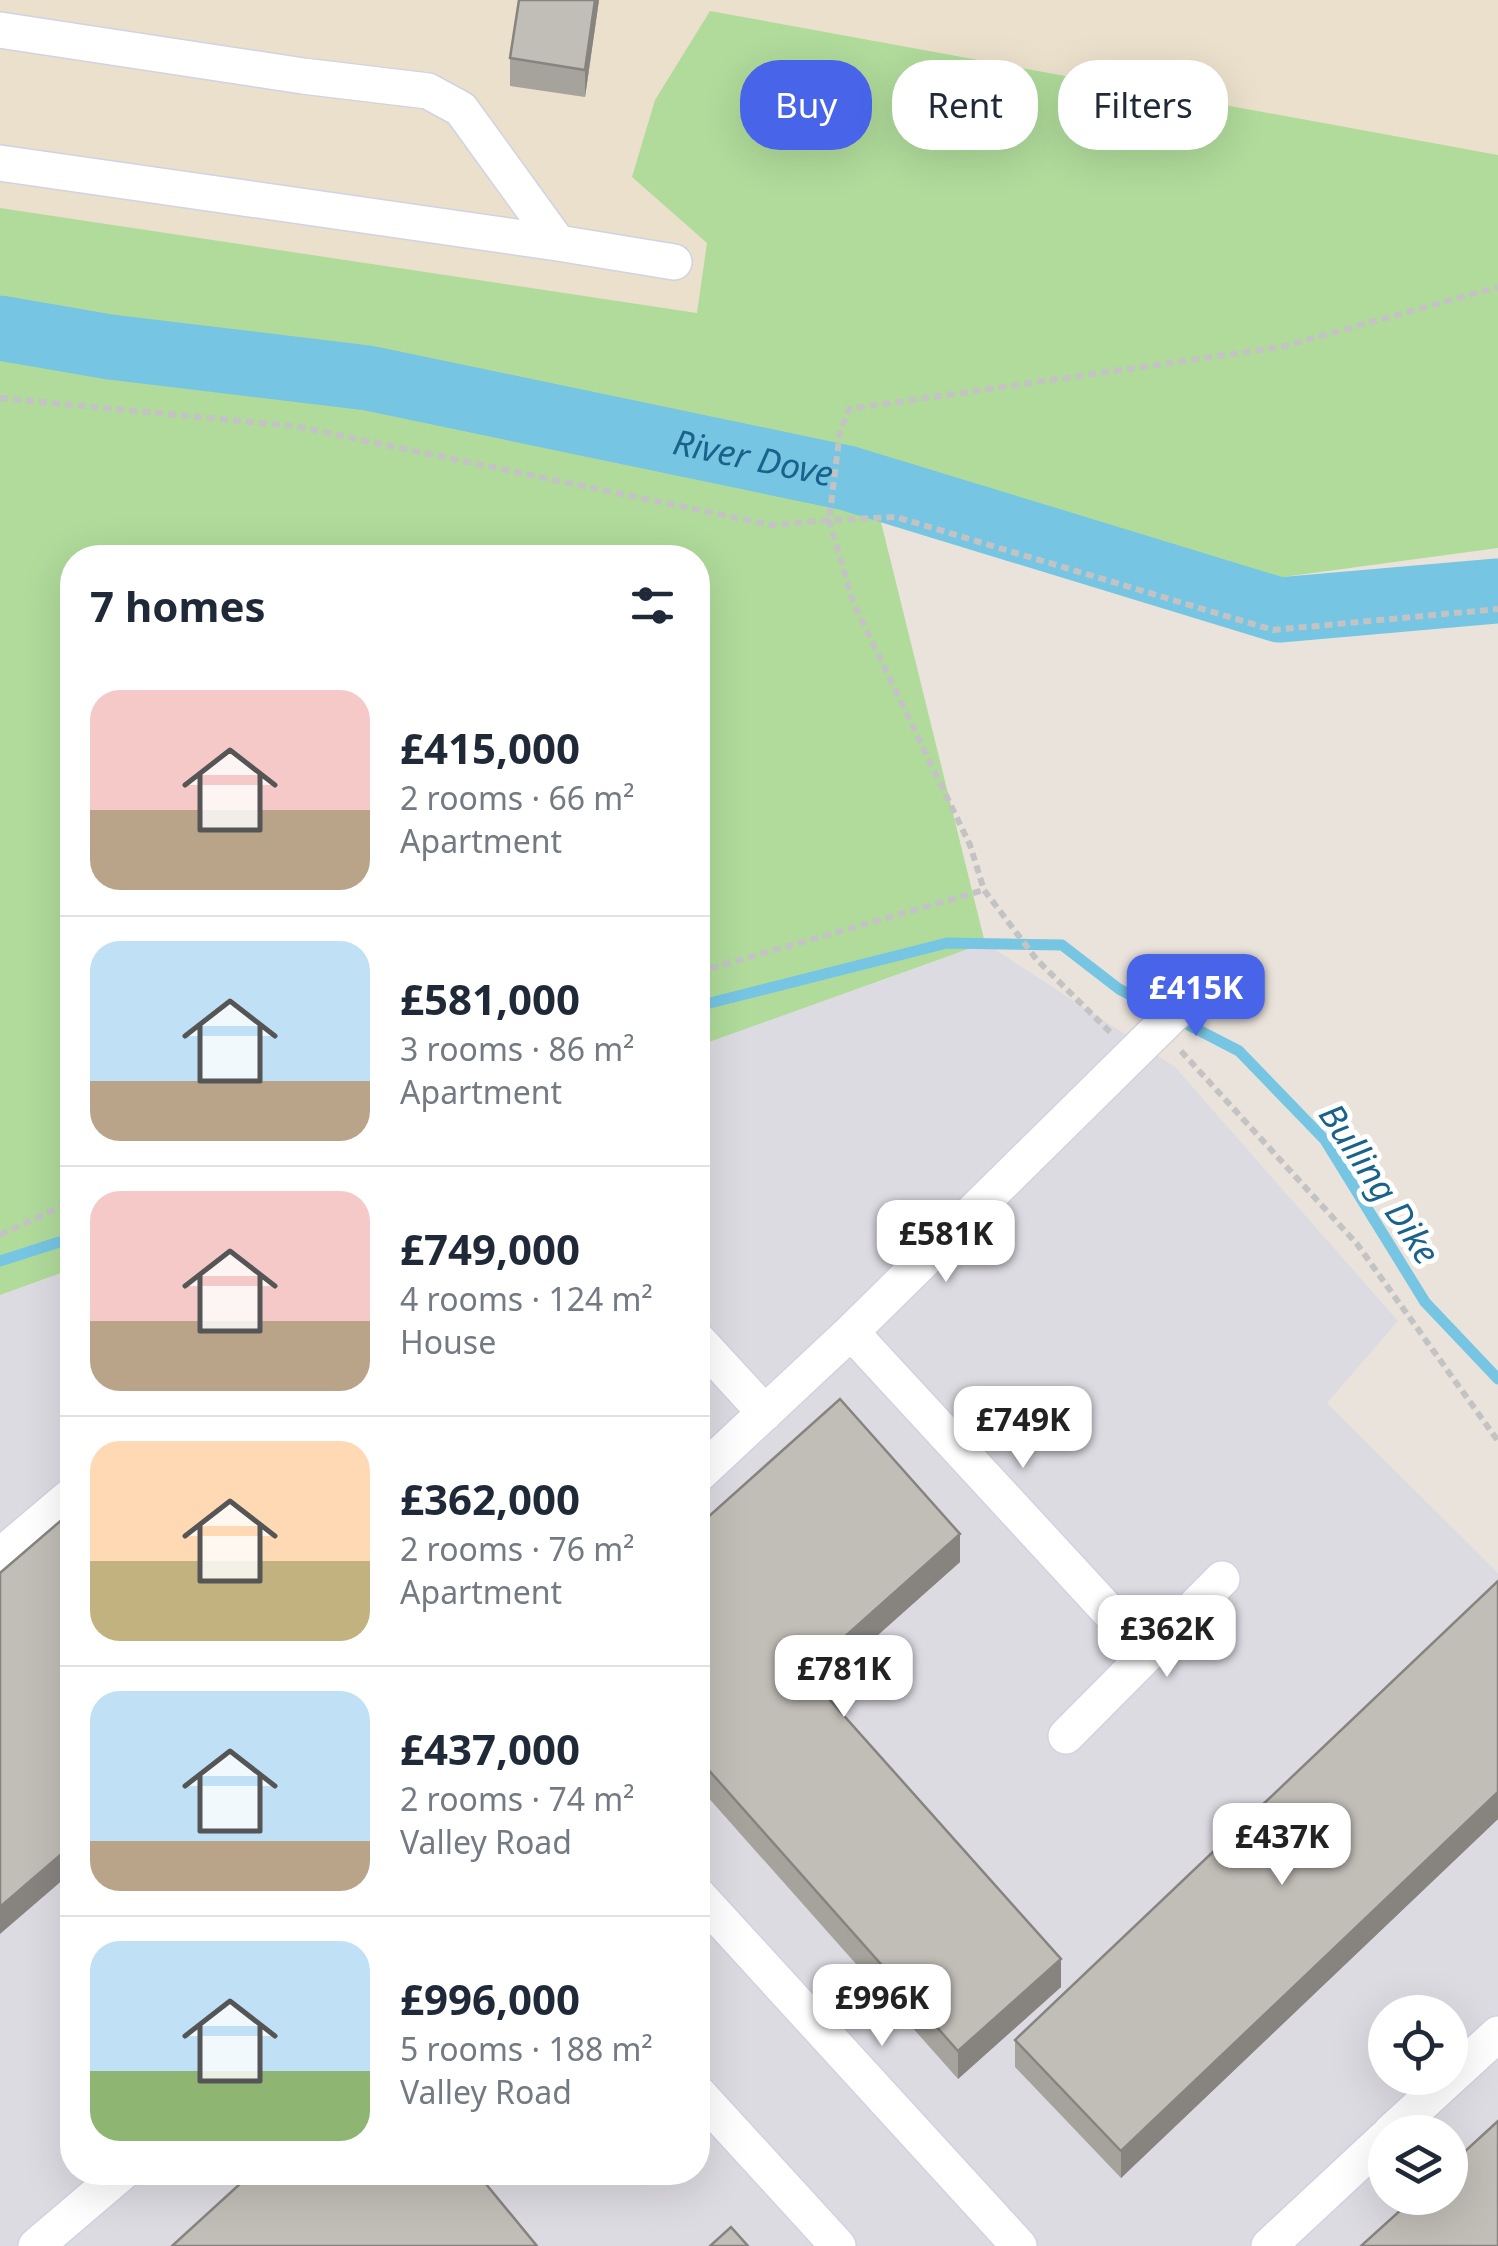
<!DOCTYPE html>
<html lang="en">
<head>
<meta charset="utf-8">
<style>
  body { margin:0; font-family:"Noto Sans",sans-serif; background:#f6f6f7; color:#1f2937; height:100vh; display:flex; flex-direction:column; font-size:38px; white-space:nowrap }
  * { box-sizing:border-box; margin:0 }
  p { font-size:32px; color:#747a83 }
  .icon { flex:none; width:55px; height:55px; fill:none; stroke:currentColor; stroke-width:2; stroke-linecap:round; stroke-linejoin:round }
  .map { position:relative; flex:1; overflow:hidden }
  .details { position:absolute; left:60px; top:545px; width:650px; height:1640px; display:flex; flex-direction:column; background:#fff; border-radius:40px; box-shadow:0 10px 40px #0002 }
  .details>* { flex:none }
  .guide { position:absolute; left:740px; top:60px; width:608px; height:90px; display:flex; gap:20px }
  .fabs { position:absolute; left:1368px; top:1995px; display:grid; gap:20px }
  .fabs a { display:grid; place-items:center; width:100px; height:100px; border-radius:50%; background:#fff; box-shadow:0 10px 40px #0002; font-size:50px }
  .price { position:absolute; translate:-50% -85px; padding:0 22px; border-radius:20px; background:#fff; color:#222; font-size:32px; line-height:65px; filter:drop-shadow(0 2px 5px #0008) }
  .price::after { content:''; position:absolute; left:50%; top:60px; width:30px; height:22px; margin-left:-15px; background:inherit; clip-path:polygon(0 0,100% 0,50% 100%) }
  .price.current { background:#4864e9; color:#fff }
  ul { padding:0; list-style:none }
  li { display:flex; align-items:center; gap:30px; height:250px; padding:0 30px }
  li+li { border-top:2px solid #e0e1e3 }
  li span { display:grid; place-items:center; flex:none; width:280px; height:200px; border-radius:30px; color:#555 }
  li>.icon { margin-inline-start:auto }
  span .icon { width:120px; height:120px; fill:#fffc; stroke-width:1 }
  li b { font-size:42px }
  h2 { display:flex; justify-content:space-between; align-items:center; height:120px; padding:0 30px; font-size:42px }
  .pill { padding:0 35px; border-radius:40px; background:#fff; box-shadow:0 10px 40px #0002; font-size:35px; line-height:90px }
  .pill.current { background:#4864e9; color:#fff }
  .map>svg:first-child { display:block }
  .industrial { fill:#dddbe2; fill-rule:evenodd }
  .education { fill:#eae0cb }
  .green { fill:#b0db9b }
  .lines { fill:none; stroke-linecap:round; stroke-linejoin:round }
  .stream { stroke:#76c5e3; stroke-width:11 }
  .river { stroke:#76c5e3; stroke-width:65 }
  .minor-casing { stroke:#d0d3e0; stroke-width:38 }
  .path { stroke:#c3c3c3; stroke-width:6; stroke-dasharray:8 5; stroke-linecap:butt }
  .minor { stroke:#fff; stroke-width:35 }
  .wall { fill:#a6a39d }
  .shaded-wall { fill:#878480 }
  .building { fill:#c1bdb7; stroke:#878480; stroke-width:2.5 }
  .labels { text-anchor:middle; stroke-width:10; stroke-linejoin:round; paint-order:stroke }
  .water-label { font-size:35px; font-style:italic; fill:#19628b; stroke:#fff }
</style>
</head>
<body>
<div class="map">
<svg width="1498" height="2246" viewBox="0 0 1498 2246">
  <rect width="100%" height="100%" fill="#e9e3db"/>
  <path class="industrial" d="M985,943L1175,1067L1398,1321L1327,1403L1498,1573V2246H0V1295L72,1269V2172H698V1046ZM1385,2012H1450V2078H1385ZM1385,2132H1450V2198H1385Z"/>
  <path class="education" d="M0,0H1498V272L744,320L0,208Z"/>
  <path class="green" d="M710,11L1498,155V548L1261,580L860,453L882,526L985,943L698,1046V558H72V1269L0,1295V208L697,313L707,243L632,177L655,100Z"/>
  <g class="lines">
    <path class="stream" d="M698,1006L947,943L1062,945L1119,989L1239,1051L1325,1140L1425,1302L1498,1379
      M0,1261L72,1238"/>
    <path class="river" id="s1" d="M0,328L110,347L368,378L847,478L1279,610L1498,591"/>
    <defs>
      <path id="minor" d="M0,30L303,76L428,91L461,109L558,243L0,163
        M558,243L674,262
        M851,1332L1148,1654
        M698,1340L765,1413
        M698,1475L851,1332L1205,983
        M0,1556L72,1495
        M1066,1736L1222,1579
        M698,1895L1019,2246
        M698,2093L838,2246
        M1391,2132L1498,2034
        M36,2246L123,2172
        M1269,2246L1385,2138"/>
    </defs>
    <use href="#minor" class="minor-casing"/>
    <path class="path" d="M0,398L294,426L771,525L829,520L840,431L849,409L1281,347L1498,287
      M698,972L984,890
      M1110,1032L1037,960L984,890L970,845L853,602L829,520L896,517L1273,630L1498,609
      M1181,1051L1357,1244L1498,1441
      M0,1235L72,1201"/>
    <use href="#minor" class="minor"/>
  </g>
  <path class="wall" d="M599,0L585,97L510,86V58Z
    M698,1526L960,1562L819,1687L1061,1987L958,2079L698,1786Z
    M1498,1581V1819L1121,2178L1015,2067V2040Z"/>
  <path class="shaded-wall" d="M595,0H599L585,97V70Z
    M960,1534V1562L805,1700V1672Z
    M1498,1792V1819L1121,2178V2151Z
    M72,1845V1872L0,1934V1907Z
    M1061,1959V1987L958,2079V2051Z"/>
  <path class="building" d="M519,0H595L585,70L510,58Z
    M840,1399L960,1534L805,1672L1061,1959L958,2051L698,1758V1526Z
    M72,1511V1845L0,1907V1573Z
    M1498,1581V1792L1121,2151L1015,2040Z
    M1498,2121V2246H1361L1414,2198H1450V2165Z
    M253,2172H476L537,2246H172Z
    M731,2227L748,2246H710Z"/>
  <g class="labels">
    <g class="water-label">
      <text dy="12" stroke="none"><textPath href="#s1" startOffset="765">River Dove</textPath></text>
      <text transform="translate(1379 1184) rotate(56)" y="12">Bulling Dike</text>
    </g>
  </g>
</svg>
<div class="fabs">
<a><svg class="icon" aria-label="locate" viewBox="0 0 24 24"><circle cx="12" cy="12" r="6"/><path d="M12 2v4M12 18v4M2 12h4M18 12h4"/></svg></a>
<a><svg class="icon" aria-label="layers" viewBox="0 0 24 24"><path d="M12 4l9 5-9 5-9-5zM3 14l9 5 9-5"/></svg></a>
</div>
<b class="price current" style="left:1196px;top:1039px">£415K</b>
<b class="price" style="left:946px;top:1285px">£581K</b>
<b class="price" style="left:1023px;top:1471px">£749K</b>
<b class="price" style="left:1167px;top:1680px">£362K</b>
<b class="price" style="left:844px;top:1720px">£781K</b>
<b class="price" style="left:1282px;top:1888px">£437K</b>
<b class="price" style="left:882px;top:2049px">£996K</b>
<div class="guide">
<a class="pill current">Buy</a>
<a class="pill">Rent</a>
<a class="pill">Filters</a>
</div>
<section class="details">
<h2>7 homes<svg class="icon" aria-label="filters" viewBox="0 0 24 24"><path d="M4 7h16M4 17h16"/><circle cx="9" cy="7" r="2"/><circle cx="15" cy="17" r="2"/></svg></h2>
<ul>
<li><span style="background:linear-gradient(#f6c9c9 60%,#b9a48a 0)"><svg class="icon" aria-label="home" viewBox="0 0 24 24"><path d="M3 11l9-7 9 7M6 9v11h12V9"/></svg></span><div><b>£415,000</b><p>2 rooms · 66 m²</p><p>Apartment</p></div></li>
<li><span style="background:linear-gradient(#bfe0f5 70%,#b9a48a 0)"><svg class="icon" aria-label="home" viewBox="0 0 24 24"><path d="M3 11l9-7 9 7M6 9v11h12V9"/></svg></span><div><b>£581,000</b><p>3 rooms · 86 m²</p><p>Apartment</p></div></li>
<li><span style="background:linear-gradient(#f6c9c9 65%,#b9a48a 0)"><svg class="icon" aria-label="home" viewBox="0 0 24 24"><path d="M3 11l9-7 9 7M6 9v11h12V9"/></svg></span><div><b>£749,000</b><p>4 rooms · 124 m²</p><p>House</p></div></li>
<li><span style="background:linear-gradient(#ffd9b3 60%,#c2b280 0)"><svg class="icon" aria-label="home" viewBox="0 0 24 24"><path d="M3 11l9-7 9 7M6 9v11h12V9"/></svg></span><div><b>£362,000</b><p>2 rooms · 76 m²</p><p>Apartment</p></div></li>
<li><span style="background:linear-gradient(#bfe0f5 75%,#b9a48a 0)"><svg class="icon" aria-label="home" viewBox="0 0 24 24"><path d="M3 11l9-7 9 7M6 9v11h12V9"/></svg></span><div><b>£437,000</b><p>2 rooms · 74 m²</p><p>Valley Road</p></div></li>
<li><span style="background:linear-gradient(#bfe0f5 65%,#8fb573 0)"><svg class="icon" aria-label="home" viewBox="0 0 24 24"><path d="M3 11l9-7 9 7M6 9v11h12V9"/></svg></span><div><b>£996,000</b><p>5 rooms · 188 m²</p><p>Valley Road</p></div></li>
</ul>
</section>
</div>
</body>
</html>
